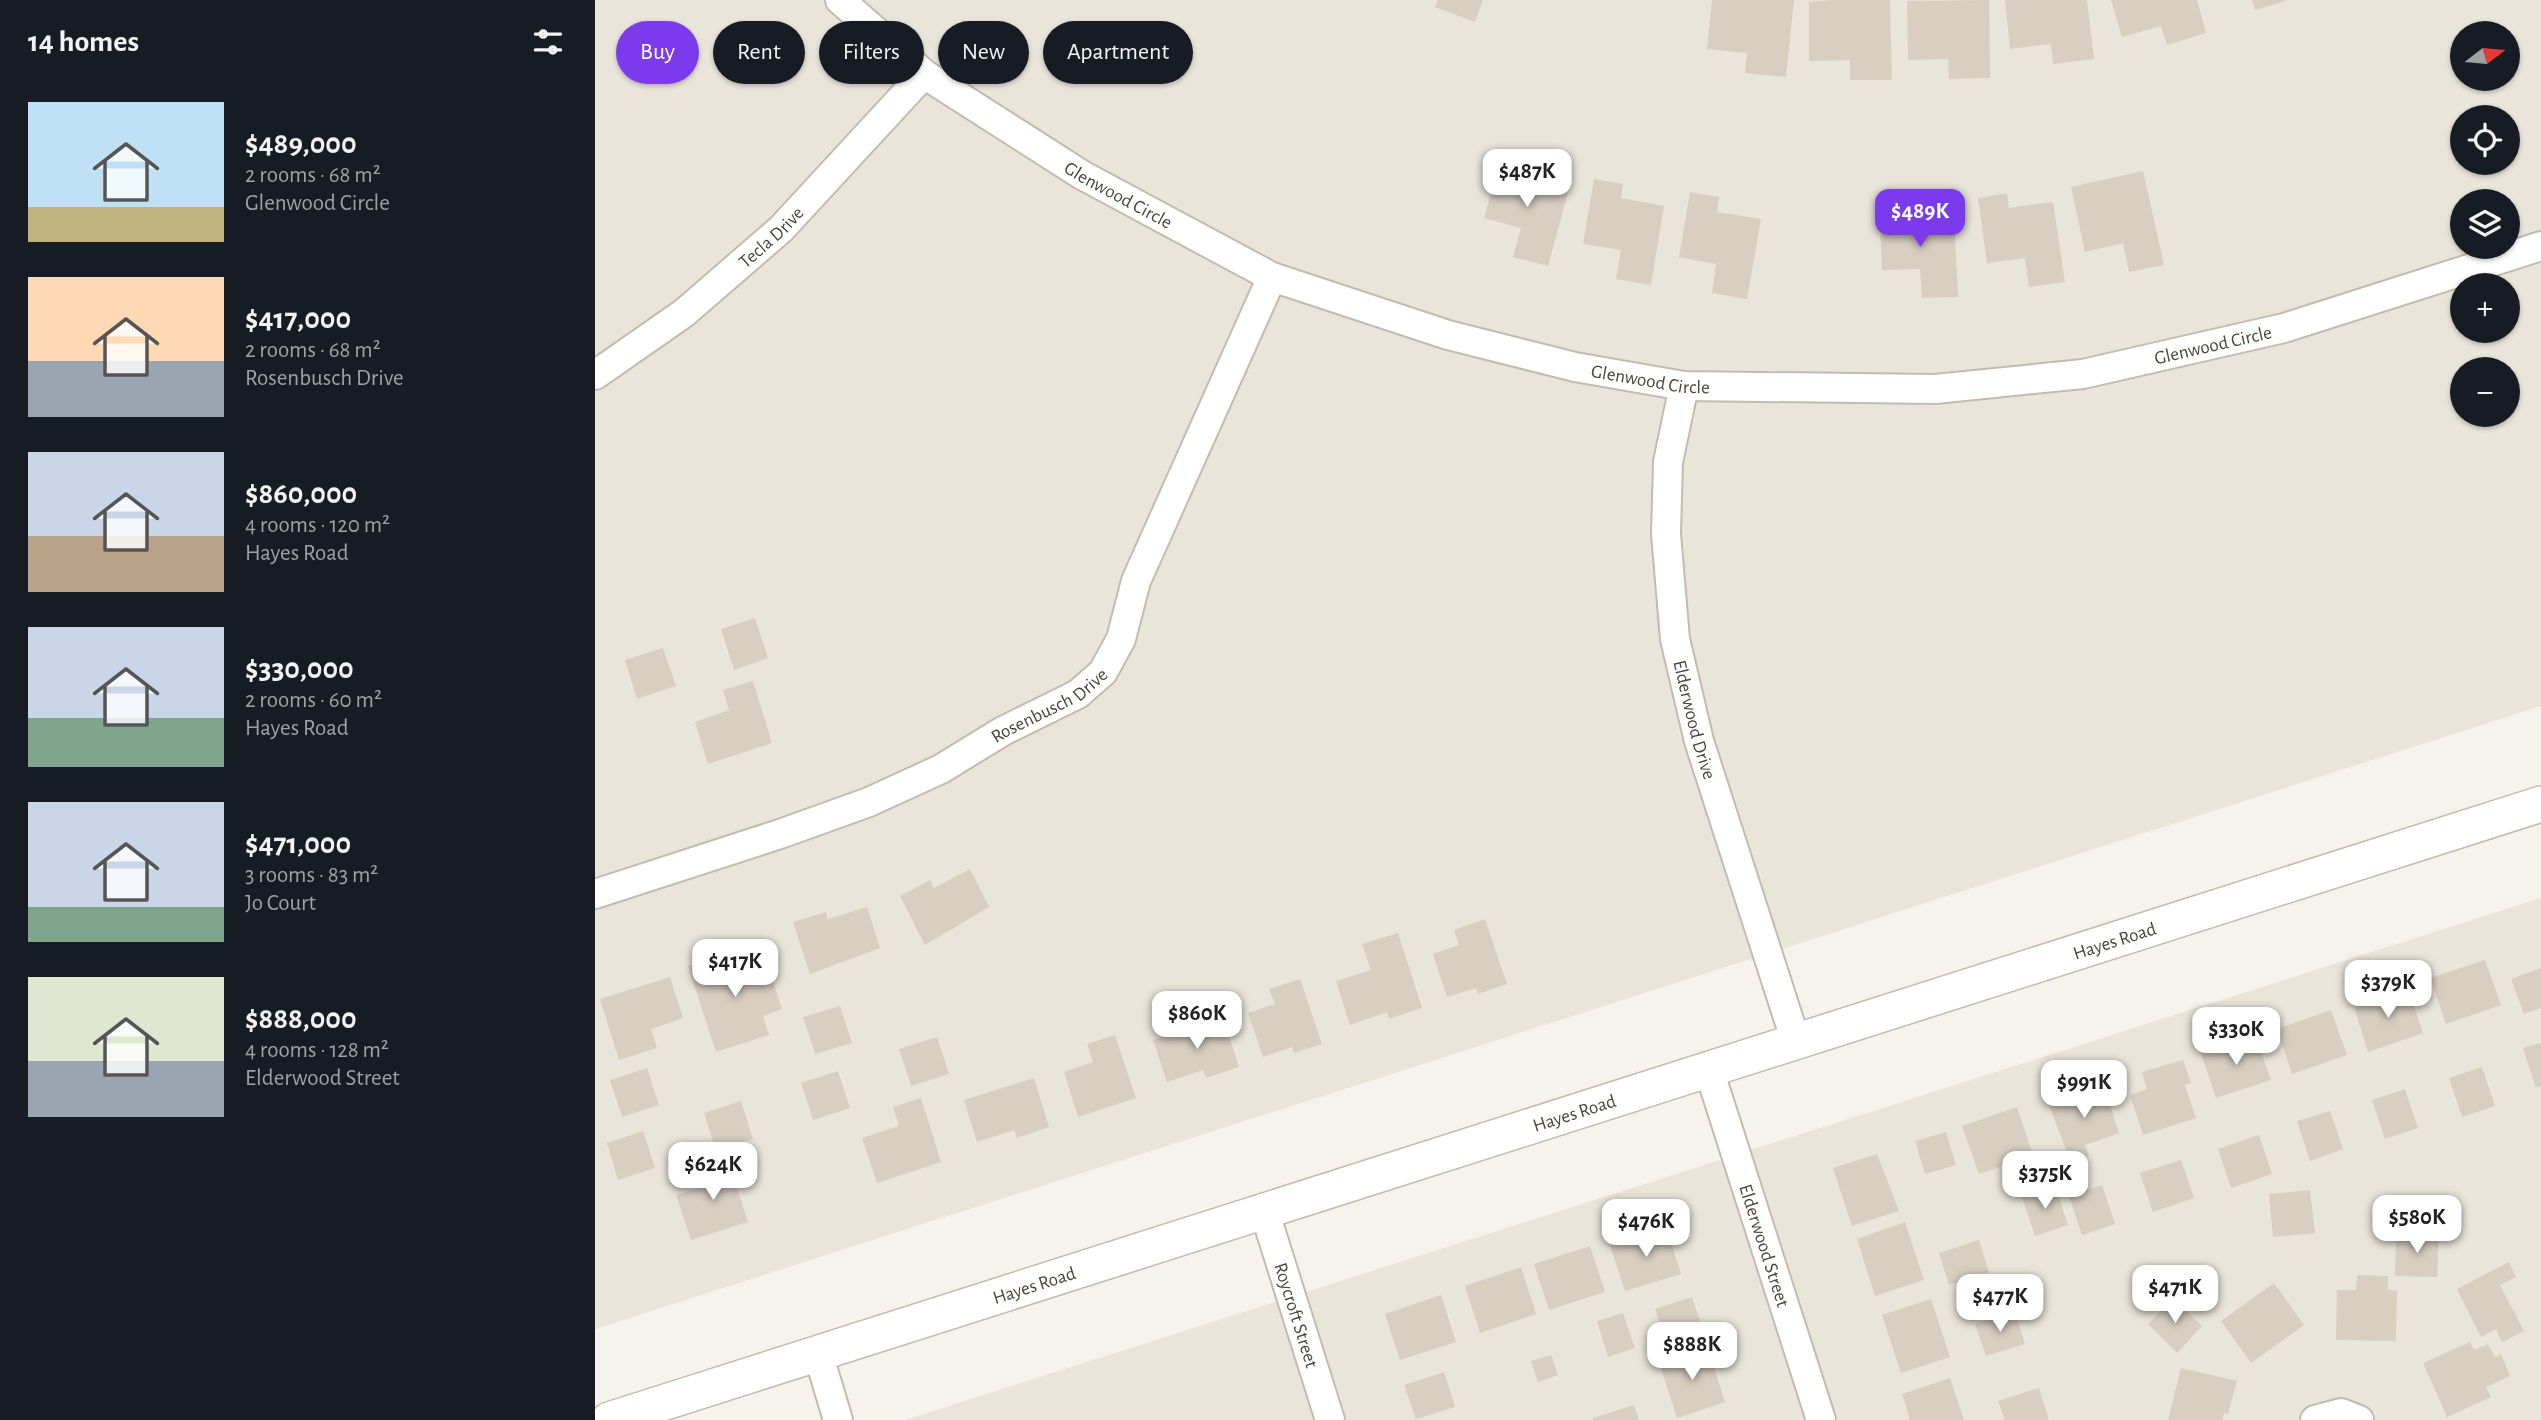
<!DOCTYPE html>
<html lang="en">
<head>
<meta charset="utf-8">
<style>
  body { margin:0; font-family:"Alegreya Sans",sans-serif; background:#242831; color:#f1f3f6; height:100vh; display:flex; flex-direction:column; font-size:26px; white-space:nowrap }
  * { box-sizing:border-box; margin:0 }
  p { font-size:23px; color:#9ea1a6 }
  .icon { flex:none; width:38px; height:38px; fill:none; stroke:currentColor; stroke-width:2; stroke-linecap:round; stroke-linejoin:round }
  .map { position:relative; flex:1; overflow:hidden }
  .sheet { display:flex; flex-direction:column; background:#171b24; width:595px }
  .sheet>* { flex:none }
  .guide { position:absolute; left:21px; top:21px; width:665px; height:63px; display:flex; gap:14px }
  .needle { width:46px; rotate:74deg }
  .controls { position:absolute; left:1855px; top:21px; display:grid; gap:14px }
  .controls a { display:grid; place-items:center; width:70px; height:70px; border-radius:50%; background:#171b24; box-shadow:0 2px 5px #0004; font-size:35px }
  .price { position:absolute; translate:-50% -60px; padding:0 16px; border-radius:14px; background:#fff; color:#222; font-size:23px; line-height:46px; filter:drop-shadow(0 2px 4px #0008) }
  .price::after { content:''; position:absolute; left:50%; top:42px; width:21px; height:16px; margin-left:-10px; background:inherit; clip-path:polygon(0 0,100% 0,50% 100%) }
  .price.on { background:#7c3aed; color:#fff }
  ul { padding:0; list-style:none }
  li { display:flex; align-items:center; gap:21px; height:175px; padding:0 28px }
  li span { display:grid; place-items:center; flex:none; width:196px; height:140px; border-radius:0px; color:#555 }
  li>.icon { margin-inline-start:auto }
  span .icon { width:84px; height:84px; fill:#fffc; stroke-width:1 }
  li b { font-size:30px }
  h2 { display:flex; justify-content:space-between; align-items:center; height:84px; padding:0 28px; font-size:30px }
  .chip { padding:0 24px; border-radius:32px; background:#171b24; box-shadow:0 2px 5px #0004; font-size:24px; line-height:63px }
  .chip.on { background:#7c3aed; color:#fff }
  main { display:flex; flex:1; min-height:0 }
  .map>svg:first-child { display:block }
  .residential { fill:#eae5da; fill-rule:evenodd }
  .building { fill:#d8cfc1 }
  .lines { fill:none; stroke-linecap:round; stroke-linejoin:round }
  .minor-casing { stroke:#c2bbae; stroke-width:32 }
  .tertiary-casing { stroke:#c2bbae; stroke-width:38 }
  .minor { stroke:#fff; stroke-width:28 }
  .tertiary { stroke:#fff; stroke-width:35 }
  .labels { text-anchor:middle; stroke-width:5; stroke-linejoin:round; paint-order:stroke }
  .street-label { font-size:19px; fill:#4b4439; stroke:#fff }
</style>
</head>
<body>
<main>
<section class="sheet">
<h2>14 homes<svg class="icon" aria-label="filters" viewBox="0 0 24 24"><path d="M4 7h16M4 17h16"/><circle cx="9" cy="7" r="2"/><circle cx="15" cy="17" r="2"/></svg></h2>
<ul>
<li><span style="background:linear-gradient(#bfe0f5 75%,#c2b280 0)"><svg class="icon" aria-label="home" viewBox="0 0 24 24"><path d="M3 11l9-7 9 7M6 9v11h12V9"/></svg></span><div><b>$489,000</b><p>2 rooms · 68 m²</p><p>Glenwood Circle</p></div></li>
<li><span style="background:linear-gradient(#ffd9b3 60%,#9aa5b1 0)"><svg class="icon" aria-label="home" viewBox="0 0 24 24"><path d="M3 11l9-7 9 7M6 9v11h12V9"/></svg></span><div><b>$417,000</b><p>2 rooms · 68 m²</p><p>Rosenbusch Drive</p></div></li>
<li><span style="background:linear-gradient(#c9d6e8 60%,#b9a48a 0)"><svg class="icon" aria-label="home" viewBox="0 0 24 24"><path d="M3 11l9-7 9 7M6 9v11h12V9"/></svg></span><div><b>$860,000</b><p>4 rooms · 120 m²</p><p>Hayes Road</p></div></li>
<li><span style="background:linear-gradient(#c9d6e8 65%,#7fa58c 0)"><svg class="icon" aria-label="home" viewBox="0 0 24 24"><path d="M3 11l9-7 9 7M6 9v11h12V9"/></svg></span><div><b>$330,000</b><p>2 rooms · 60 m²</p><p>Hayes Road</p></div></li>
<li><span style="background:linear-gradient(#c9d6e8 75%,#7fa58c 0)"><svg class="icon" aria-label="home" viewBox="0 0 24 24"><path d="M3 11l9-7 9 7M6 9v11h12V9"/></svg></span><div><b>$471,000</b><p>3 rooms · 83 m²</p><p>Jo Court</p></div></li>
<li><span style="background:linear-gradient(#dfe7d0 60%,#9aa5b1 0)"><svg class="icon" aria-label="home" viewBox="0 0 24 24"><path d="M3 11l9-7 9 7M6 9v11h12V9"/></svg></span><div><b>$888,000</b><p>4 rooms · 128 m²</p><p>Elderwood Street</p></div></li>
</ul>
</section>
<div class="map">
<svg width="1946" height="1420" viewBox="0 0 1946 1420">
  <rect width="100%" height="100%" fill="#f6f3ec"/>
  <path class="residential" d="M0,0H1946V706L0,1329ZM1867,33H1913V79H1867ZM1867,117H1913V163H1867ZM1867,201H1913V247H1867ZM1867,285H1913V331H1867ZM1867,369H1913V415H1867Z
    M1946,898V1420H310Z"/>
  <path class="building" d="M843,0H888L880,22L840,7Z
    M1117,0H1199L1191,77L1150,73L1152,53L1112,49Z
    M1236,0H1295L1297,80H1255V60L1214,61V2Z
    M1394,0L1395,78L1354,79L1353,59L1313,60L1312,1Z
    M1410,0H1492L1499,59L1458,64L1456,44L1415,49Z
    M1516,0H1602L1611,33L1572,45L1566,26L1527,37Z
    M1657,0H1691V1L1660,10Z
    M907,154L935,162L931,177L974,189L953,266L918,257L926,228L889,218Z
    M1548,171L1569,265L1534,272L1528,243L1490,252L1476,187Z
    M999,179L1028,184L1026,198L1069,206L1056,285L1021,279L1026,250L988,244Z
    M1095,192L1124,197L1122,212L1166,219L1152,299L1117,293L1121,264L1084,257Z
    M1412,193L1414,208L1458,202L1470,282L1434,287L1430,258L1392,263L1383,198Z
    M1314,203V218L1359,216L1363,297L1327,298L1325,269L1287,270L1284,205Z
    M160,618L173,658L139,670L126,629Z
    M68,648L81,686L42,699L30,660Z
    M158,681L177,743L113,764L100,722L134,710L128,690Z
    M375,869L394,907L330,945L305,896L335,880L339,888Z
    M272,907L285,948L215,974L198,922L231,912L233,919Z
    M890,919L912,984L883,994L881,988L852,997L838,954L864,945L859,930Z
    M803,933L827,1008L794,1019L792,1012L755,1025L741,981L776,970L767,944Z
    M129,954L133,965L154,958L155,963L170,958L187,1009L168,1016L174,1035L121,1052L93,966Z
    M1890,960L1906,1005L1851,1024L1835,978Z
    M1946,968V1008L1929,1014L1916,979Z
    M75,977L88,1018L56,1029L62,1048L24,1060L5,999Z
    M705,979L727,1044L699,1053L697,1047L668,1057L653,1013L680,1004L674,989Z
    M1813,988L1828,1033L1773,1052L1759,1007Z
    M245,1006L257,1043L220,1054L208,1017Z
    M1736,1010L1752,1055L1697,1074L1682,1029Z
    M628,1017L644,1067L611,1078L608,1070L572,1082L558,1040Z
    M520,1035L541,1098L483,1117L469,1072L498,1062L492,1044Z
    M1660,1035L1676,1080L1621,1098L1606,1053Z
    M342,1037L354,1074L316,1086L304,1049Z
    M1946,1043V1086L1941,1088L1928,1048Z
    M1588,1060L1596,1083L1590,1085L1601,1118L1548,1135L1535,1095L1552,1089L1547,1072Z
    M1887,1067L1900,1106L1867,1117L1854,1078Z
    M52,1068L64,1105L27,1117L15,1080Z
    M243,1071L255,1108L218,1120L206,1083Z
    M439,1078L454,1127L422,1138L419,1130L382,1142L369,1100Z
    M1508,1084L1524,1133L1490,1145L1494,1156L1476,1162L1453,1103Z
    M1810,1089L1823,1128L1790,1139L1777,1100Z
    M326,1098L346,1162L282,1183L267,1138L304,1126L298,1107Z
    M146,1101L158,1139L121,1151L109,1113Z
    M1422,1107L1438,1156L1384,1174L1367,1126Z
    M1735,1111L1748,1149L1715,1161L1702,1121Z
    M48,1131L60,1168L23,1180L12,1143Z
    M1351,1132L1361,1165L1330,1174L1320,1141Z
    M1664,1135L1677,1174L1636,1188L1623,1149Z
    M1282,1154L1304,1211L1257,1226L1238,1168Z
    M132,1158L153,1222L96,1240L81,1195L110,1186L103,1167Z
    M1586,1160L1599,1198L1558,1212L1545,1173Z
    M1507,1185L1520,1224L1487,1235L1474,1196Z
    M1460,1186L1473,1225L1440,1236L1427,1197Z
    M1715,1190L1720,1233L1678,1237L1674,1194Z
    M1310,1222L1329,1280L1280,1296L1262,1239Z
    M1071,1227L1086,1274L1030,1291L1015,1245Z
    M1801,1233L1844,1234L1842,1277L1800,1276Z
    M1384,1240L1394,1273L1354,1285L1344,1253Z
    M995,1246L1010,1292L954,1310L939,1264Z
    M1914,1262L1921,1277L1905,1285L1929,1331L1907,1342L1901,1329L1886,1337L1862,1289Z
    M926,1267L941,1314L885,1333L870,1286Z
    M1762,1275L1793,1276V1290L1802,1291L1801,1341L1741,1340L1742,1290H1761Z
    M1679,1283L1709,1325L1656,1363L1626,1321Z
    M846,1295L861,1342L805,1360L790,1314Z
    M1097,1297L1107,1327L1070,1338L1060,1309Z
    M1578,1298L1607,1326L1582,1353L1553,1324Z
    M1336,1299L1355,1357L1306,1373L1287,1315Z
    M1420,1311L1430,1344L1391,1356L1380,1324Z
    M1028,1313L1040,1348L1013,1357L1002,1321Z
    M1875,1342L1879,1350L1893,1344L1900,1357L1906,1354L1915,1376L1891,1387L1896,1397L1852,1417L1828,1363Z
    M1112,1346L1130,1402L1082,1418L1064,1362Z
    M956,1355L963,1375L943,1382L936,1361Z
    M1586,1368L1642,1381L1633,1414L1629,1413L1627,1420H1573Z
    M849,1372L860,1407L821,1419L809,1385Z
    M1355,1378L1369,1420H1315L1307,1394Z
    M1444,1388L1454,1420H1410L1403,1401Z
    M1039,1405L1044,1420H998V1418Z"/>
  <g class="lines">
    <defs>
      <g id="minor">
        <path id="s1" d="M245,0L329,74L487,175L677,277L853,335L980,367L1089,386L1340,389L1488,374L1689,328L1946,246"/>
        <path id="s2" d="M0,375L89,313L186,229L329,74"/>
        <path id="s3" d="M1089,386L1073,462L1071,534L1080,639L1104,741L1201,1042"/>
        <path id="s4" d="M0,894L185,834L274,802L346,769L408,731L483,694L508,672L526,639L541,581L677,277"/>
        <path id="s5" d="M1114,1070L1226,1420"/>
        <path id="s6" d="M669,1210L735,1420"/>
        <path d="M223,1353L243,1420"/>
        <path d="M1720,1420L1746,1413L1764,1420"/>
      </g>
      <g id="tertiary">
        <path id="s7" d="M14,1420L1946,804"/>
      </g>
    </defs>
    <use href="#minor" class="minor-casing"/>
    <use href="#tertiary" class="tertiary-casing"/>
    <use href="#minor" class="minor"/>
    <use href="#tertiary" class="tertiary"/>
  </g>
  <g class="labels">
    <g class="street-label">
      <text dy="7" stroke="none"><textPath href="#s1" startOffset="341">Glenwood Circle</textPath></text>
      <text dy="7" stroke="none"><textPath href="#s2" startOffset="224">Tecla Drive</textPath></text>
      <text dy="7" stroke="none"><textPath href="#s1" startOffset="1475">Glenwood Circle</textPath></text>
      <text dy="7" stroke="none"><textPath href="#s1" startOffset="908">Glenwood Circle</textPath></text>
      <text dy="7" stroke="none"><textPath href="#s4" startOffset="494">Rosenbusch Drive</textPath></text>
      <text dy="7" stroke="none"><textPath href="#s3" startOffset="338">Elderwood Drive</textPath></text>
      <text dy="7" stroke="none"><textPath href="#s7" startOffset="1580">Hayes Road</textPath></text>
      <text dy="7" stroke="none"><textPath href="#s7" startOffset="1013">Hayes Road</textPath></text>
      <text dy="7" stroke="none"><textPath href="#s5" startOffset="184">Elderwood Street</textPath></text>
      <text dy="7" stroke="none"><textPath href="#s7" startOffset="446">Hayes Road</textPath></text>
      <text dy="7" stroke="none"><textPath href="#s6" startOffset="110">Roycroft Street</textPath></text>
    </g>
  </g>
</svg>
<div class="controls">
<a><svg class="needle" viewBox="-14 -14 28 28"><path d="M0-13l5 13h-10z" fill="#e53935"/><path d="M0 13l5-13h-10z" fill="#9ea1a6"/></svg></a>
<a><svg class="icon" aria-label="locate" viewBox="0 0 24 24"><circle cx="12" cy="12" r="6"/><path d="M12 2v4M12 18v4M2 12h4M18 12h4"/></svg></a>
<a><svg class="icon" aria-label="layers" viewBox="0 0 24 24"><path d="M12 4l9 5-9 5-9-5zM3 14l9 5 9-5"/></svg></a>
<a>+</a>
<a>−</a>
</div>
<b class="price" style="left:932px;top:209px">$487K</b>
<b class="price on" style="left:1325px;top:249px">$489K</b>
<b class="price" style="left:140px;top:999px">$417K</b>
<b class="price" style="left:1793px;top:1020px">$379K</b>
<b class="price" style="left:602px;top:1051px">$860K</b>
<b class="price" style="left:1641px;top:1067px">$330K</b>
<b class="price" style="left:1489px;top:1120px">$991K</b>
<b class="price" style="left:118px;top:1202px">$624K</b>
<b class="price" style="left:1450px;top:1211px">$375K</b>
<b class="price" style="left:1822px;top:1255px">$580K</b>
<b class="price" style="left:1051px;top:1259px">$476K</b>
<b class="price" style="left:1580px;top:1325px">$471K</b>
<b class="price" style="left:1405px;top:1334px">$477K</b>
<b class="price" style="left:1097px;top:1382px">$888K</b>
<div class="guide">
<a class="chip on">Buy</a>
<a class="chip">Rent</a>
<a class="chip">Filters</a>
<a class="chip">New</a>
<a class="chip">Apartment</a>
</div>
</div>
</main>
</body>
</html>
